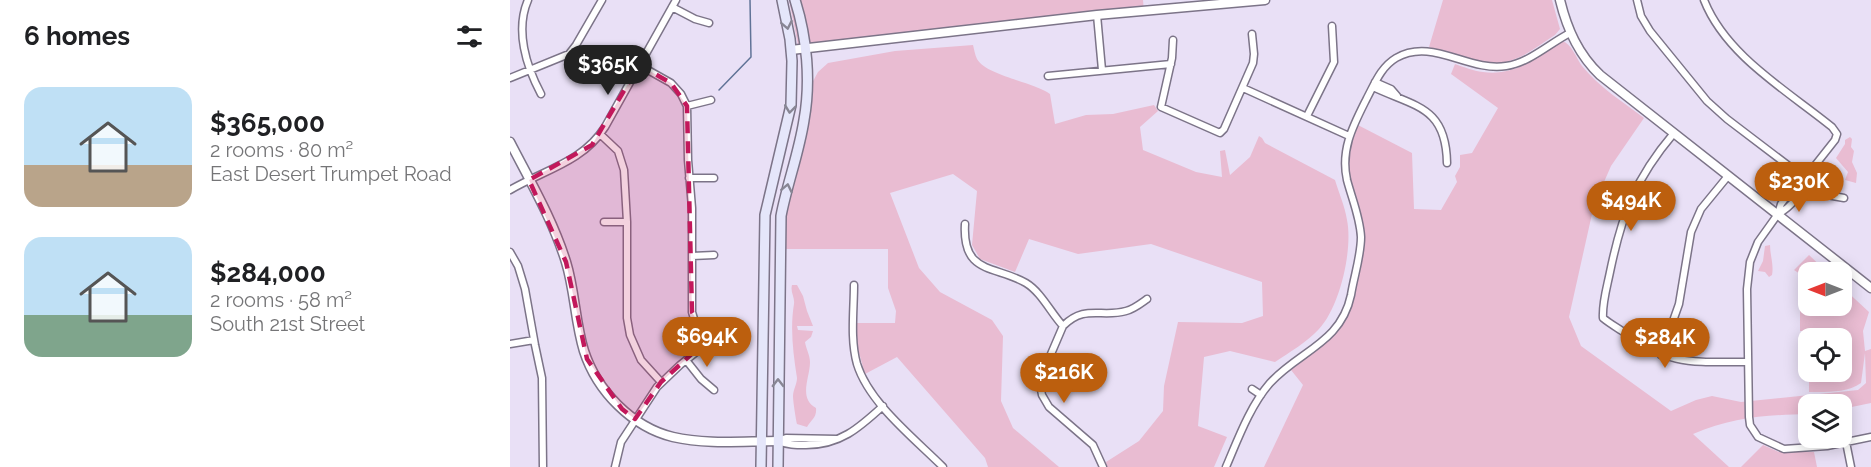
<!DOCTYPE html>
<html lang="en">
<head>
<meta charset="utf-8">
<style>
  body { margin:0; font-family:Raleway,sans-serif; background:#f2f2f2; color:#202124; height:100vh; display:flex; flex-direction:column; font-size:22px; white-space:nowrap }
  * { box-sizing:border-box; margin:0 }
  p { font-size:20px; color:#757577 }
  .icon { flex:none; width:33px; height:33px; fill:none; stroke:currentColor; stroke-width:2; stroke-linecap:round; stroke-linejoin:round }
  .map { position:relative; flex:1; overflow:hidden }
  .side { display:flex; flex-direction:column; background:#fff; width:510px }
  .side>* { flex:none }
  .needle { width:39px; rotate:270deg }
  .controls { position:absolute; left:1288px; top:262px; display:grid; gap:12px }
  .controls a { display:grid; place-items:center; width:54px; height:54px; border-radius:12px; background:#fff; box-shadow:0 3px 15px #0003; font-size:30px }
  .price { position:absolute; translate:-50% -51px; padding:0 14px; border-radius:21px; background:#bc5f0e; color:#fff; font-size:20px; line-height:39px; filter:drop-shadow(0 2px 3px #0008) }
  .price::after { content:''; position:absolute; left:50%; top:36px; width:18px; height:14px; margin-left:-9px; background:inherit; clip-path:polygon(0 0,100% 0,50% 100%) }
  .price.active { background:#222; color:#fff }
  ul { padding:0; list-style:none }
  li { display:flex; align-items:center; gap:18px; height:150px; padding:0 24px }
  li span { display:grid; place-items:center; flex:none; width:168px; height:120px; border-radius:18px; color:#555 }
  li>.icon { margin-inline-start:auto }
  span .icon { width:72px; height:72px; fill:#fffc; stroke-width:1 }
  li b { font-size:26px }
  h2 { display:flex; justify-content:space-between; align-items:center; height:72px; padding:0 24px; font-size:26px }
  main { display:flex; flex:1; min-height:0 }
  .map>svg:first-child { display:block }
  .green { fill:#e9bcd2 }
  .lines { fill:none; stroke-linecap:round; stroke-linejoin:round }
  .stream { stroke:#607397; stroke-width:1.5 }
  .minor-casing { stroke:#7c7488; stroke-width:9 }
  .tertiary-casing { stroke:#7c7488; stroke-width:11 }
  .secondary-casing { stroke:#7c7488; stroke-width:12 }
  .minor { stroke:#fff; stroke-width:6 }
  .tertiary { stroke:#fff; stroke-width:8 }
  .secondary { stroke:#e5e6fa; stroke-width:9 }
  .oneway { stroke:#888694 }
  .marked { fill:#c2185b; fill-opacity:0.2; stroke:#c2185b; stroke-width:4.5; stroke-dasharray:12 8; stroke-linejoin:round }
</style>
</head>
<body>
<main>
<section class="side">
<h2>6 homes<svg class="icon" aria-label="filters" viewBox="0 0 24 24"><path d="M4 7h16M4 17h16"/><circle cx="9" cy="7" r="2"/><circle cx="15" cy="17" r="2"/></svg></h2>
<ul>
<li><span style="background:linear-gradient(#bfe0f5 65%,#b9a48a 0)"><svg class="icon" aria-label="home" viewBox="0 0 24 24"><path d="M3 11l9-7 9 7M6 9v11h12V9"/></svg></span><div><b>$365,000</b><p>2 rooms · 80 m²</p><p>East Desert Trumpet Road</p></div></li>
<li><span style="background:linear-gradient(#bfe0f5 65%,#7fa58c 0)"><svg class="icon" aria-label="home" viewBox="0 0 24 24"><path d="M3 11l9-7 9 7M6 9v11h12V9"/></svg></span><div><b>$284,000</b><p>2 rooms · 58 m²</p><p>South 21st Street</p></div></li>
</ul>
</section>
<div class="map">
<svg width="1361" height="467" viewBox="0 0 1361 467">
  <rect width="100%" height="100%" fill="#e9e0f6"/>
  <path class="green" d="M279,0H633L634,11L289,50Z
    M933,0H1042L1050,29L1045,35C1032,43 1019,54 1005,59C976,71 946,56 919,47Z
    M1052,41C1062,44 1066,58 1072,66C1089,87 1113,102 1134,118L1101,166L1084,205L1059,317L1071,346L1161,411L1186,400L1202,396L1231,402L1348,390L1356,383L1355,353L1351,383C1337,393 1317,392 1299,392V379L1319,376L1323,372H1332V369L1335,368L1336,350L1332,349V339C1325,336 1317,336 1309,336L1308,331H1290V274L1284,270L1299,255L1318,273H1299V306H1332V287L1359,312L1353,331L1355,351L1361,349V403L1332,409V405H1299V414C1257,415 1223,417 1183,434L1219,467H754L793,385L781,370L798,353L809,345L834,313L851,236L835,158L844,123L902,153L904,209L931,210L947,182L945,176L950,167V155L962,153L988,108L941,74L945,64C954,67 963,71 973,72C1003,77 1028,57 1052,41Z
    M463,45C464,49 465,55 467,59C477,76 524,82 540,94L545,124L576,115L603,114L644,105L648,111L630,127L633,150L686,172L712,177L710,151L715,150L720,175L740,157L749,136L752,138L755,143L825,180C829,193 835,207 837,220C843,249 830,307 809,329C797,342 780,352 765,362L720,351L694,357L688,426L717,437L704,467H597L596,462L629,441L653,411L654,386L668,322L732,323L753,316L752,282L641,244L568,254L519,239L505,272L470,259L462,245L467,191L443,174L380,193L409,268L430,292L482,320L493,336L491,401L503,428L549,467H478L475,458L387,357L355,374L346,342V323H385L386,311L378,288V249H273L274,223L300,87L308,72L318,63L385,51Z
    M1340,137L1342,139L1341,147L1344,151L1342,162L1347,173L1346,183L1335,180L1338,172L1326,158L1335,144V140Z
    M1260,245C1260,255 1264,265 1262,275L1259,277L1255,272L1248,271L1253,261L1255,246Z
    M282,285H287L293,296L297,311L303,326H287L288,330L303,331L301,337L295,342C296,349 300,355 300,362C300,378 288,398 306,408C307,418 301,420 297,427L287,424C286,420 283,401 283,396C283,390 287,384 287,378C283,353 280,327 284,304C285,297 280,292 282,285Z
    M1253,445L1269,452H1304L1307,467H1231Z"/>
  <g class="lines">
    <path class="stream" d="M209,90L241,57L240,0"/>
    <defs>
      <path id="minor" d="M18,0C5,30 16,66 31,94
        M1127,0L1131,16L1140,31L1197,101L1217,119L1317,195L1334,198
        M1194,0C1216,56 1278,91 1322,127L1327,134L1325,140L1295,178L1286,184L1271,204L1268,214L1248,242L1240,262L1237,289L1239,417L1240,425L1248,437L1274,449L1317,446L1361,437
        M162,7L185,19L199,23
        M587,15L592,70
        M663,40L662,58L651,107L710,133L714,129L743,63L744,54L742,34
        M129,65L161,83L171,94L177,106L178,160L182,208V312L185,322L197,340
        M538,76L661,64
        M0,78L59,54L66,45L92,0
        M865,82L881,89L887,96
        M863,87C905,107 936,106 937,163
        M733,88L839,136
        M177,106L201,100
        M797,116L824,62L822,26
        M1164,133C1125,179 1112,214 1100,272C1097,287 1092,303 1093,318C1099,323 1106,327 1112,331C1159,366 1182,362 1238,362
        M90,134L108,151L114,170L117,222V318L120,335L131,360L151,382
        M179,178H204
        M0,190C34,170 73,162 95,127L166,0
        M1268,214C1280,208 1294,192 1295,178
        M94,222H117
        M455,224C452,275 485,265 516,283C531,292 541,313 553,326C575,304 591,318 616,311C624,309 630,304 637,299
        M0,252L8,266L15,289L25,345L32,378L33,467
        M182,256L204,255
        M344,285C344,310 340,339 347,364C359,403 404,438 433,467
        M553,326L532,375L530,384L532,395L539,407L583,445L593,467
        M0,344L24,340
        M1151,355L1169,304L1181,232L1191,209L1218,176
        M176,360L191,379L204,390
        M742,389L751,395
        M268,441C278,445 285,445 296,445C330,445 349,428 373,406
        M268,441L276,438L327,439
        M1336,442L1341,467
        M105,467L111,442L147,387L170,365L194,346L204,332
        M716,467C728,439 740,406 760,383C789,351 831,343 841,295C844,276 851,256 851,237C850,217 842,199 837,180C830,149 844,124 857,98C865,83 871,67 886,58C922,37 958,72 996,66C1019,63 1040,43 1060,33"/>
      <path id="tertiary" d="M1050,0C1057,29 1068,54 1090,75L1361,288
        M281,50L587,15L755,0
        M0,142C20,181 43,220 56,262C65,291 65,322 74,351C87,391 122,427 163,437C197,445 234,441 268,441"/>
      <path id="secondary" d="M251,467L255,215L281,105L282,61L280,39L272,0
        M268,467L271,216C277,184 289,153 294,120C301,81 297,38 285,0"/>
    </defs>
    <use href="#minor" class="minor-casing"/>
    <use href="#tertiary" class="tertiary-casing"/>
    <use href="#secondary" class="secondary-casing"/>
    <use href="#minor" class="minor"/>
    <use href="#tertiary" class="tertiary"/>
    <use href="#secondary" class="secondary"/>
  </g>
  <defs><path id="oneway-chevron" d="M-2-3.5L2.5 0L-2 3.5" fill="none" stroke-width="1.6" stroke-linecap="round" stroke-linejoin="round" transform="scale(1.5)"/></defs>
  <g class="oneway">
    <use href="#oneway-chevron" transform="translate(277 25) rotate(79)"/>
    <use href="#oneway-chevron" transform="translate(280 109) rotate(97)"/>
    <use href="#oneway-chevron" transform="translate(277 188) rotate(-78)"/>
    <use href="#oneway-chevron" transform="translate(268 383) rotate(-90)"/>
  </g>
  <path class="marked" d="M129,65L161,83L177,106L182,312L197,340L151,382L125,419L112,409L77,359L56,262L19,180L82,145Z"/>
</svg>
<div class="controls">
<a><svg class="needle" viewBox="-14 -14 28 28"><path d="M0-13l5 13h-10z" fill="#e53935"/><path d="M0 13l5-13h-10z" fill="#757577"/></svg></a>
<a><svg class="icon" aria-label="locate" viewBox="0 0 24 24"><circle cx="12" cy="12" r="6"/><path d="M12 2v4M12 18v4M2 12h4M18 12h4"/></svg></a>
<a><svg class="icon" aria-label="layers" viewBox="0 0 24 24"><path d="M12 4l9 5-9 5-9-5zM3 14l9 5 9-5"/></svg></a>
</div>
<b class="price active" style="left:98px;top:96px">$365K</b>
<b class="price" style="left:1289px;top:213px">$230K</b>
<b class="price" style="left:1121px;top:232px">$494K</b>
<b class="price" style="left:197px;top:368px">$694K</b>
<b class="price" style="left:1155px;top:369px">$284K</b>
<b class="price" style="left:554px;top:404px">$216K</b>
</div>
</main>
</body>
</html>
